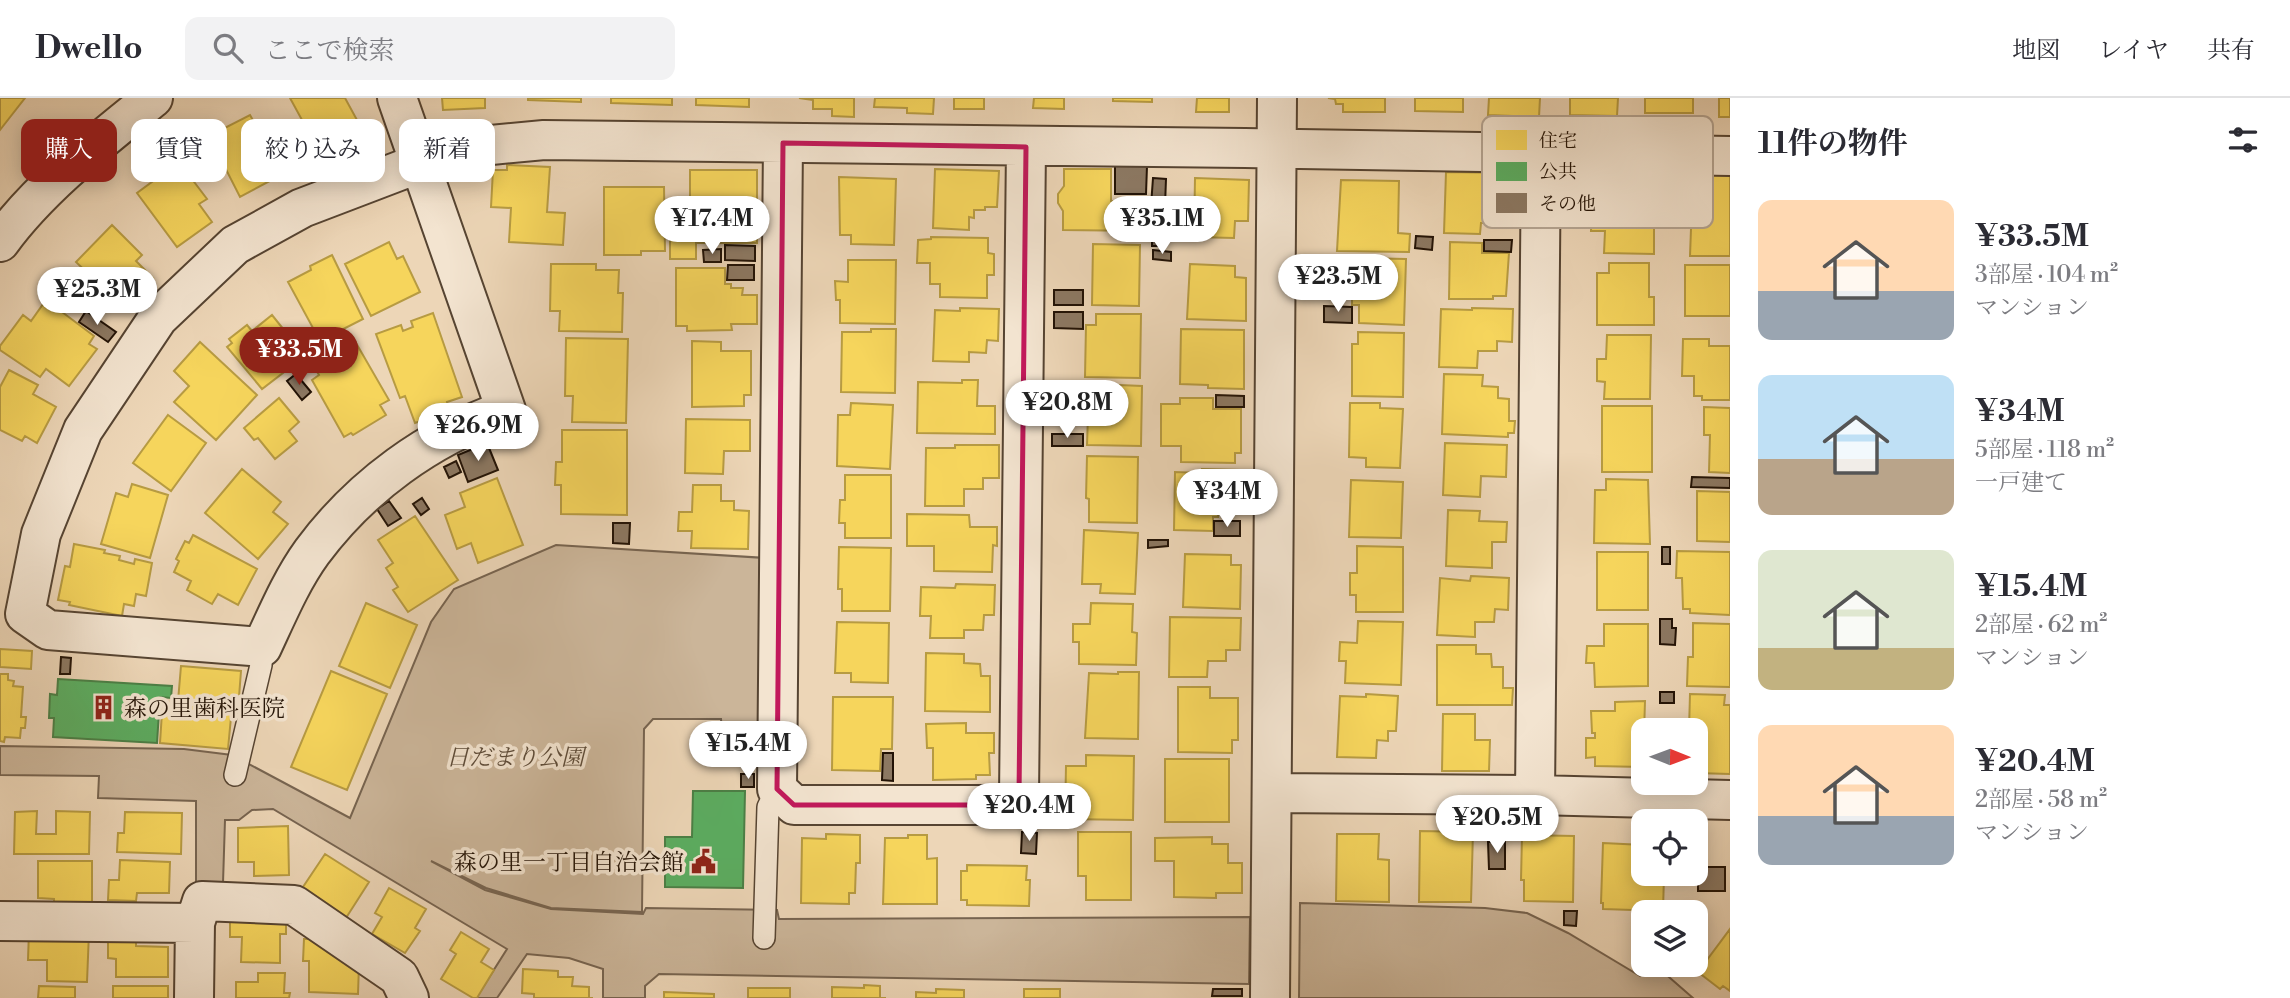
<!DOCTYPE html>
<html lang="ja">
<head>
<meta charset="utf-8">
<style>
  body { margin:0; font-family:"Libre Bodoni","Noto Serif JP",serif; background:#f2f2f3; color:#2b2b33; height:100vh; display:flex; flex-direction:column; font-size:26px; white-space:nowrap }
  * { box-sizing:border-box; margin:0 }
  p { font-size:23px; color:#7c7c81 }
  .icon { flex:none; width:38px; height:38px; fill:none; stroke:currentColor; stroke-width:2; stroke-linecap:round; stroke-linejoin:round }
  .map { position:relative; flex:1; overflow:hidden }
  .drawer { display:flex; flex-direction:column; background:#fff; width:560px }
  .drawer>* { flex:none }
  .hud { position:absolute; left:21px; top:21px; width:665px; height:63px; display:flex; gap:14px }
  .needle { width:46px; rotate:91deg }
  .fabs { position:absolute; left:1631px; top:620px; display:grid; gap:14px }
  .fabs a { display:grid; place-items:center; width:77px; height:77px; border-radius:14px; background:#fff; box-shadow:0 4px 18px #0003; font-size:35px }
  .price { position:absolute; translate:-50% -60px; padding:0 16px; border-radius:24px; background:#fff; color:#222; font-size:23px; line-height:46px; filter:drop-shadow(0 2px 4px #0008) }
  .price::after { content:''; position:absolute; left:50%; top:42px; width:21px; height:16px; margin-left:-10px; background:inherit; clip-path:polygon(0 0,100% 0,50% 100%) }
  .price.current { background:#8f2418; color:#fff }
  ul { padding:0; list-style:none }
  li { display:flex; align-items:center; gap:21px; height:175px; padding:0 28px }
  li span { display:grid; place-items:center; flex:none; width:196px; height:140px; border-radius:14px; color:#555 }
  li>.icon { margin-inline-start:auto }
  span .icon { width:84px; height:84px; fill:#fffc; stroke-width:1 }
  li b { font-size:30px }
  h2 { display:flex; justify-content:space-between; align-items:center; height:84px; padding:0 28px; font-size:30px }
  .pill { padding:0 24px; border-radius:14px; background:#fff; box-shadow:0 4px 18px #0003; font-size:24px; line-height:63px }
  .pill.current { background:#8f2418; color:#fff }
  header { display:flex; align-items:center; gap:42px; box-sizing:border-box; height:98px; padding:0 35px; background:#fff; border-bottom:2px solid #e1e1e2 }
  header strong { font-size:33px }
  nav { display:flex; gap:38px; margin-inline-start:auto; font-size:24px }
  .search { width:490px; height:63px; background:#f2f2f3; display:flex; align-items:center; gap:18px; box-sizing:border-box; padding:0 24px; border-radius:14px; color:#7c7c81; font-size:26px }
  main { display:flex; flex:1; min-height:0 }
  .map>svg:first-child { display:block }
  .green { fill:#cbb599; stroke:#776450; stroke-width:2 }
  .homes { fill:#f6d55c; stroke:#b79b42; stroke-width:2 }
  .public { fill:#5aae61; stroke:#4a8046; stroke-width:2 }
  .building { fill:#8c7862; stroke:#231306; stroke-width:2 }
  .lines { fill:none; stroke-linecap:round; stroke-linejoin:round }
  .service-casing { stroke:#564432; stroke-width:24 }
  .minor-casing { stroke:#564432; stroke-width:42 }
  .tertiary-casing { stroke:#564432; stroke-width:42 }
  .service { stroke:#f3e4d0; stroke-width:21 }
  .minor { stroke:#f3e4d0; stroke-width:38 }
  .tertiary { stroke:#f3e4d0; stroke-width:38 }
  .marked { fill:none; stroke:#c2185b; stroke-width:5; stroke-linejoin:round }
  .labels { text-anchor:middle; stroke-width:7; stroke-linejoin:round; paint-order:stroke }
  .poi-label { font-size:23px; fill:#231306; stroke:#f3e4d0; text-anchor:start }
  .park-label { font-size:23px; font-style:italic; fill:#5e4c39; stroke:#f3e4d0 }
  .key { fill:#f3e4d0; stroke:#b5a593; stroke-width:2 }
  .key-label { font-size:19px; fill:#231306 }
</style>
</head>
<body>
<header>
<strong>Dwello</strong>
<div class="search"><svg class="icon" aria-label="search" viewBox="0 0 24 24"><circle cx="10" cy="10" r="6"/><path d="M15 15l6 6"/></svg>ここで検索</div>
<nav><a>地図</a><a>レイヤ</a><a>共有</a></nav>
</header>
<main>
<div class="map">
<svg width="1730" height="900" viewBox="0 0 1730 900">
  <rect width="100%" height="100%" fill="#edd6b7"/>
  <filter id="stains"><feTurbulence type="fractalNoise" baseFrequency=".00286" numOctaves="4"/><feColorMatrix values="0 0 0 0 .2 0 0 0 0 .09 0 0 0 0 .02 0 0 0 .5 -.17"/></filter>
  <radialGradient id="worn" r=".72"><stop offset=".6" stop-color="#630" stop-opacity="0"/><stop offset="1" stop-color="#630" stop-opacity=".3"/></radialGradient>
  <path class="green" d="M556,447L766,460L760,634H722L721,621H653L644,631L642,814L551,810L486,790L431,763L485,792L551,811L643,816L646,810L777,812L779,821L1250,819L1249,886L659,876L645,888V900H603V871L569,860L527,856L497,900H476L507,851L273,711L252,712L239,722H225L223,785L196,784V703L98,700L99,678L0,677V648L184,651L232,657L350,720L431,524L454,491Z
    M1300,805L1485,810L1527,815L1568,835L1640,878L1649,866H1654L1693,900H1299Z"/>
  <path class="homes" d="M0,0H25L0,32Z
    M290,0H345L363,33L320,55Z
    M442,0H485V10L443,12Z
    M528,0H581V4L528,2Z
    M611,0H672V7L611,5Z
    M696,0H749V9L696,7Z
    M799,0H854V19L832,18V11H813V2Z
    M875,0H934L933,16L907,15V10L874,9Z
    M954,0H984V11H954Z
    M1034,0H1064V11L1033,10Z
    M1113,0H1152V4L1113,3Z
    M1197,0H1229V14H1196Z
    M1328,0H1385V14H1343V6H1336L1335,1Z
    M1415,0H1463V14L1415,13Z
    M1489,0H1540L1539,19L1488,17Z
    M1570,0H1618L1617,18L1570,17Z
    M1645,0H1693V15H1645Z
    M1719,0H1730V19H1719Z
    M250,17L255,26L261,23L276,52L267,57L279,78L240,99L209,38Z
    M179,64L207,101L199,106L212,124L177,149L137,95Z
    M507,67L550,69L547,114L565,115L563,147L509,144L511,110L491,109L493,72H507Z
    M935,71L999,73L997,109H985V112H974V120L969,119V132L933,130Z
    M1064,71H1111V103H1146L1145,133L1063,132V113L1058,105V96L1064,88Z
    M690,72H757V145H697V139H690Z
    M1446,74L1508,75L1507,113L1496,112V125H1481L1480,136L1444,135Z
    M1693,77H1730V158H1690Z
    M839,79L896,81L894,147L851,146V137H840Z
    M1593,79L1648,80V102H1654V156L1604,155L1605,133H1591L1592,102H1580V84H1593Z
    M1195,80L1249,82L1248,123H1235L1234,140L1194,139Z
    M1341,82L1399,83L1398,135L1410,136L1409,154L1337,153Z
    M604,89H664L665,153H641V157H604Z
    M112,127L142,157L136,163L153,180L124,210L76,164Z
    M931,139L988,140V155L994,156V177H987V200L940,199V186H930V165H917L918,142L931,141Z
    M670,141L696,142V161H670Z
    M389,144L397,161L403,158L420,194L371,218L345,166Z
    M1450,144L1482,145V155H1509L1506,198H1493V201H1449Z
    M1093,146L1140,147L1139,208L1092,207Z
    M332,157L363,221L320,243L288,184L311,172L310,168Z
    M1358,160L1406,161L1404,227L1359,225V207H1352V185H1358Z
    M848,162H896L895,226L840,225V202H836L835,183L848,184Z
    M1609,165H1649V199H1654V227H1597V175H1609Z
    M551,166H596V172H619L618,195H623L622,234L559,233L560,213H550Z
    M1190,166L1235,168V179L1246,180V223L1187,221Z
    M1685,167H1730V218H1685Z
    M676,170H725V186H731V190H743L742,197H757V226H731L732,232L687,233V228H676Z
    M46,202L94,238L89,246L97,251L69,288L46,271L40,279L0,252V248L23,217L31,223Z
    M960,210L999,211L998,243L987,242L986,255L969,254V264L933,263L935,212L960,213Z
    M1472,210L1513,211L1512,244L1497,243V253H1478L1477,270L1439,269L1441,211L1472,212Z
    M433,215L462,299L447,304L450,313L415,325L405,298L400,300L376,236L401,227L403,233L413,229L411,223Z
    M1096,216H1141L1140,280L1085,279L1086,227H1096Z
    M272,217L305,258L262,291L227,249L232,245L229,241L247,227L252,233Z
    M871,231H896L895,295L841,294L842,234H871Z
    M1181,231L1244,232V291L1208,290V287L1180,286Z
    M1358,234L1404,235L1403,299L1352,298V246H1358Z
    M1607,237H1651L1650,301H1604L1605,284L1597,283V261H1606Z
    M352,238L389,302L380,307L386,317L353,337L351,335L344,339L312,282L319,277L310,262Z
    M566,240L628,241L626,325L572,324L573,298H565Z
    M1683,241H1709V248H1730V302H1702V298H1694V278H1682Z
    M692,243L721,244V253H751V297H744V308L692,309Z
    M200,244L257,297L216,342L174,304L189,288L174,273Z
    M9,272L38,287L33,296L56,309L37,345L25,338L22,343L0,332V289Z
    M1444,276L1483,277L1482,288L1498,289V300L1509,301V323H1515L1514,335H1508V339L1442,336Z
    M962,282H978L977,308H995V336L917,335L918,284L962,285Z
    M1119,287L1142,288L1141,348L1087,347L1089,288L1119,289Z
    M1057,288H1084V317H1057Z
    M279,300L299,324L289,333L297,343L275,361L258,340L254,342L244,330Z
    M1180,300H1213V311H1241V355H1235V365L1181,364V348H1161V306H1180Z
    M851,305L893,307L890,371L837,368L838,317H850Z
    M1350,305H1380V310L1403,311L1400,370L1366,369V360L1349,359Z
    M1602,308H1652V374H1602Z
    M1704,309L1730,310V375L1709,374L1710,337H1704Z
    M168,317L206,345L171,393L133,365Z
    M686,321L750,322V353H724L723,376L685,375Z
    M562,332H627V417L561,416V387H555L556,364H562Z
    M1445,345L1507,347L1506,379L1481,378L1480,399L1443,397Z
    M955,347H999V380H983V391H964V408H925L926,350H955Z
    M1087,358L1138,359L1137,425L1089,424V401L1086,400Z
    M242,371L281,404L273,414L288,426L258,461L205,415Z
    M1202,371L1240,372V408L1230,407V412H1218V419H1213V433L1174,432L1175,374L1202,375Z
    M845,377H891V440H845V425H839L840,402H845Z
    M497,380L523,447L478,465L471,445L457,451L445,417L465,409L460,395Z
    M1606,381L1648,382L1650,446L1594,445L1595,392H1606Z
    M1351,382L1403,384L1401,440L1349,439Z
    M132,386L168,397L150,460L101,446L116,395L128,399Z
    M693,387H721V403H734V412L749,413L748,451L691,450L692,433H678L679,414H692Z
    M1697,393L1730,394V444L1697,443Z
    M1448,412L1480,413L1479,423L1507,424L1506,444H1492V470L1446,468Z
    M907,416L969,417L970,429H997V448L993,447L992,474L934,473V448H907Z
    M415,418L458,482L408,514L393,492L398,489L386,470L393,465L378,442Z
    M1084,432L1138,435L1135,496L1100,495L1101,486H1082Z
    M193,437L257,471L238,507L218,496L212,506L187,492L191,483L174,474L179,463L176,461L185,443L189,445Z
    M74,446L105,452L104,455L120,458L119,462L134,466L135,461L152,465L146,498L136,496L134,508L124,506L122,518L69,507L70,504L58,502L65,468L70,469Z
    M1357,448L1403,449V514H1356V497H1350V475H1357Z
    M839,449L891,450L890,513H842V491H838Z
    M1677,453L1730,454V517L1690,515V511H1683L1682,480H1676Z
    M1597,454H1648V512H1597Z
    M1185,456L1231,457V467H1241L1240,511L1183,509Z
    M1471,478L1509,480L1508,512L1495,511L1494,524H1475V539L1437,537L1440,480L1470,483Z
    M956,486L995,487L994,517H984L983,532H964V540H930L931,518H920L921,489L955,490Z
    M366,505L417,527L390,590L339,568Z
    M1091,505L1133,506L1132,534L1137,535L1136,567L1079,566V544H1073V526H1090Z
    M1170,519L1241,520L1240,552H1226V563H1208L1207,579H1169Z
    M1358,523L1403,524L1401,587L1345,585L1346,563H1339L1340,544L1357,545Z
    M837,524L889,525L888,585L851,584V575H835Z
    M1693,525L1730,526V589L1687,588L1688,559H1693Z
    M1604,526H1648V588L1595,589L1594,565H1586L1587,548H1604Z
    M1437,547H1476V556H1491L1492,569H1503V590H1513L1512,607H1437Z
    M0,551L32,553L31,571L0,569Z
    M926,555L964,556V565L980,566L981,578H990V614L925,613Z
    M181,568L241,573L239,599L233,598L228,651L160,645L162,614L177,615Z
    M331,573L387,596L347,692L291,669Z
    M1118,574H1139L1138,641L1085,640L1089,575L1118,576Z
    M0,576H8V582L14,583L13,588L23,589L21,619H26L25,630H21L20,640L5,639L4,644L0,643Z
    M1178,589H1210V600H1238V642H1232V655L1178,654Z
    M1366,596L1398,598L1396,633H1388V643L1377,642L1376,660L1337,659L1340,598L1366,599Z
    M1690,596L1725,597L1724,607H1730V676L1696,675V632H1689Z
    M833,599H893L892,651H881L880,673L832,672Z
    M1645,603L1643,669L1595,668V659L1586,660V640H1595V635H1592L1591,613H1615V604Z
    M1443,616H1475V642H1490L1489,673H1442Z
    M966,625V635H994V655H989L990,677H976V681L933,682V650H927L926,626Z
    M1086,657L1134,658L1133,722L1065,721L1066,668H1086Z
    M1165,661H1229V724H1165Z
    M37,713L36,736H56V713L90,714L89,756H14L15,714Z
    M125,714L182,715L181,756L117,754L118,735H124Z
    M288,728L289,777L254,778V764H238V730Z
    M1420,733L1473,734L1471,804H1419Z
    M1078,734H1131V802H1086V778H1078Z
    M826,736L860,737V765H856L855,795H849V806L801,805L802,740L826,741Z
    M1337,736H1379L1378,761L1389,762V804L1336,803Z
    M908,737H927V761L937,760V806H883L885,740H908Z
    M1522,737L1574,738L1573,804L1524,803V782H1521Z
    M1212,739V746H1228V765H1242V795H1216V800L1174,799V763H1155V740Z
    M1603,745L1643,747V775L1664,777L1663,813L1603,811V805H1601Z
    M325,756L369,784L346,820L301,792Z
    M120,762L170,764L169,795H137L136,803L108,802L109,782H119Z
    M38,763H92V809L54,808V801L38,800Z
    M967,767L1027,768L1026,782H1030L1029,808L967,807V802H961V773H967Z
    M389,790L426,811L415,830L420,833L405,855L372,836L382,819L375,815Z
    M230,819L286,820V836H280V865L241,864L242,839H230Z
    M1730,831V893L1723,888L1720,891L1698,874Z
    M29,833L89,834L87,884L47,883V862H28Z
    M461,834L489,851L481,864L494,872L477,900H473L441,881L456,856L450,852Z
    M108,840L136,841V848L168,849V879H116V861L108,860Z
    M304,841H316V846H336L359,866L358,896L309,894V863H303Z
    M523,871L558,873V879H573L572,888L589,889V900H593H534V896L522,895Z
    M258,875H285L284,895H290L289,900H236V884H258Z
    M864,887L880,888V900H886H832V889L864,890Z
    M39,888L75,889V900H38Z
    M113,888H168V900H113Z
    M748,890H790V900H748Z
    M936,891L964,892V900H916V894L936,895Z
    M1024,891H1060V900H1024Z
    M664,894L714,896V900H664Z"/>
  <path class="public" d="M58,581L172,588L171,600L160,599L157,645L53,639L54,620H49L50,596L57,597Z
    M754,635L755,653L733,654L732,636Z
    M693,693H745L743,790L665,789V739H692Z"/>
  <path class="building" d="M1115,68H1147L1146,96H1115Z
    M1153,80L1166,81L1165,108H1151Z
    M1152,111H1165V120L1152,121Z
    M1152,131H1166V148H1152Z
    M1416,138L1433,139L1432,152L1415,150Z
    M1484,142H1512L1511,154L1484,153Z
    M725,147L755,148V163L725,162Z
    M721,151V164H704L703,152Z
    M1153,152L1171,154V163L1153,161Z
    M728,167H754V182H727Z
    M1054,192H1083V207H1054Z
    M1324,208L1352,209V225L1324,224Z
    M86,213L116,234L108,244L79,224Z
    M1054,214H1083V231L1054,230Z
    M296,276L311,294L302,302L287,283Z
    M1216,297L1244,298V309H1216Z
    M1052,336H1083V348H1052Z
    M487,345L498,372L468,384L458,357Z
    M456,363L461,374L449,380L444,369Z
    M1692,379L1730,380V390L1691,389Z
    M422,400L429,411L421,417L413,406Z
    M389,403L401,420L388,428L377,411Z
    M1214,423H1240V438H1214Z
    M613,425H630L629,446L613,445Z
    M1148,442H1168V448L1148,450Z
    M1662,449H1670V466H1662Z
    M1660,521H1672V530H1676L1675,547L1660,546Z
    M61,559L71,560L70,576H60Z
    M1660,594H1674V605H1660Z
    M709,629H723V639L709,638Z
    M883,655H893V683L882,682Z
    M741,676H754V689H741Z
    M1022,734L1037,735L1036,756L1021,755Z
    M1505,743V771H1489L1488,744Z
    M1698,769H1725V793H1698Z
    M1564,813H1577L1576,828L1564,827Z
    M1213,891H1242V898H1212Z"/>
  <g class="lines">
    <defs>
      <path id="service" d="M235,677L261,567L262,549
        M764,840L768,709L777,691"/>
      <path id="minor" d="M397,0L506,312C429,339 361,388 312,454C291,483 277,517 262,549L48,532L25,516L41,436L83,332L158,220L235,147L302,110L420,65L455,54L491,47L544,42L1245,50L1730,58
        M783,45L777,691L794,707H1014L1019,698L1026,49
        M1273,695L1535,697L1730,702
        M1535,697L1541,55
        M0,823L195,825L194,900
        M195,825L202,803L294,807L399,879L409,900
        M1270,900L1277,0"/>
      <path id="tertiary" d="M0,144C39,90 101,42 153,0"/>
    </defs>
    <use href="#service" class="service-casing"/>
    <use href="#minor" class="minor-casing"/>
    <use href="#tertiary" class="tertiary-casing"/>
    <use href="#service" class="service"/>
    <use href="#minor" class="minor"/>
    <use href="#tertiary" class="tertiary"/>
  </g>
  <path class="marked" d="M783,45L1026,49L1019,698L1014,707H794L777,691Z"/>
  <defs>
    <symbol id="building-bare" viewBox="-9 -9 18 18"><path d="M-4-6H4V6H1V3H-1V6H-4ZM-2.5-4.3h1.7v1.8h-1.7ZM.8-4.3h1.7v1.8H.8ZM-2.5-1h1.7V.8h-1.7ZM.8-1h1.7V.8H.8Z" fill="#8f2418" stroke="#f3e4d0" stroke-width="2.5" paint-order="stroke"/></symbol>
    <symbol id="civic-bare" viewBox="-9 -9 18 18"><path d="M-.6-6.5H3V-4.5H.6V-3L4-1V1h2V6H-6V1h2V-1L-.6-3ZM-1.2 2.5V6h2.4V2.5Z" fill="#8f2418" stroke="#f3e4d0" stroke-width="2.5" paint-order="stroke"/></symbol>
  </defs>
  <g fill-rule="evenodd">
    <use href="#building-bare" x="86" y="592" width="35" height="35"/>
    <use href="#civic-bare" x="686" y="746" width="35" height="35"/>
  </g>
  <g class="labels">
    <g class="poi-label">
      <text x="124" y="618">森の里歯科医院</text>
      <text x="684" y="772" text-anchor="end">森の里一丁目自治会館</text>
    </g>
    <g class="park-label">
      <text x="515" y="667">日だまり公園</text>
    </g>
  </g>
  <rect x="1482" y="18" width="231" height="112" rx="10" class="key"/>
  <rect x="1496" y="32" width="31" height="20" fill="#f6d55c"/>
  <rect x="1496" y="64" width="31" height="19" fill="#5aae61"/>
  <rect x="1496" y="95" width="31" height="20" fill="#8c7862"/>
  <g class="key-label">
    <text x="1539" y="49">住宅</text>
    <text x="1539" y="80">公共</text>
    <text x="1539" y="112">その他</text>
  </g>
  <rect width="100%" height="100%" filter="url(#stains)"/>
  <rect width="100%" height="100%" fill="url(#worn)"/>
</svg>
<div class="fabs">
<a><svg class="needle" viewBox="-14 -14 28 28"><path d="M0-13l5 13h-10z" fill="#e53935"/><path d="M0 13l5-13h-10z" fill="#7c7c81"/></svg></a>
<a><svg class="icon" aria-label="locate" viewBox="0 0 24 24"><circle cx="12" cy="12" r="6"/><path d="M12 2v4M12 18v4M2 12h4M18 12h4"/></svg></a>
<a><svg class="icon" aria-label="layers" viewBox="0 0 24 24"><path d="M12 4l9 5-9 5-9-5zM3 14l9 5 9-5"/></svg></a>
</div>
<b class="price" style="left:712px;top:158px">¥17.4M</b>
<b class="price" style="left:1162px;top:158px">¥35.1M</b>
<b class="price" style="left:1338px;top:216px">¥23.5M</b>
<b class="price" style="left:97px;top:229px">¥25.3M</b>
<b class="price current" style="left:299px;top:289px">¥33.5M</b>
<b class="price" style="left:1067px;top:342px">¥20.8M</b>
<b class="price" style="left:478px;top:365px">¥26.9M</b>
<b class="price" style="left:1227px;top:431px">¥34M</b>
<b class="price" style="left:748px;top:683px">¥15.4M</b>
<b class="price" style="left:1029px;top:745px">¥20.4M</b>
<b class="price" style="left:1497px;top:757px">¥20.5M</b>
<div class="hud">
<a class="pill current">購入</a>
<a class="pill">賃貸</a>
<a class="pill">絞り込み</a>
<a class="pill">新着</a>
</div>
</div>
<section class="drawer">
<h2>11件の物件<svg class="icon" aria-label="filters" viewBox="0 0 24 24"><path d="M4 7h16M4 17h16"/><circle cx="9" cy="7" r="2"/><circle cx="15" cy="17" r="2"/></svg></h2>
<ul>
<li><span style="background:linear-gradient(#ffd9b3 65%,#9aa5b1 0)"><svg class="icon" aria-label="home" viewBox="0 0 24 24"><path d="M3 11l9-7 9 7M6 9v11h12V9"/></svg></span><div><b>¥33.5M</b><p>3部屋 · 104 m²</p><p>マンション</p></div></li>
<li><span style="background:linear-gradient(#bfe0f5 60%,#b9a48a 0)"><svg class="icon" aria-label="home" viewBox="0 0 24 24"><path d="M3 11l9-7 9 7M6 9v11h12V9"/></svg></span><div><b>¥34M</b><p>5部屋 · 118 m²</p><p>一戸建て</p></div></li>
<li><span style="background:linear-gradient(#dfe7d0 70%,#c2b280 0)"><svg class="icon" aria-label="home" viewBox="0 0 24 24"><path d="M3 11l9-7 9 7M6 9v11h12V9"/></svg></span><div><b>¥15.4M</b><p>2部屋 · 62 m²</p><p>マンション</p></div></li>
<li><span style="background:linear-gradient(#ffd9b3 65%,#9aa5b1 0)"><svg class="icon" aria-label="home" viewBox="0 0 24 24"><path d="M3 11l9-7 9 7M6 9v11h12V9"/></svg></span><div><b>¥20.4M</b><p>2部屋 · 58 m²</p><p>マンション</p></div></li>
</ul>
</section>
</main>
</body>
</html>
